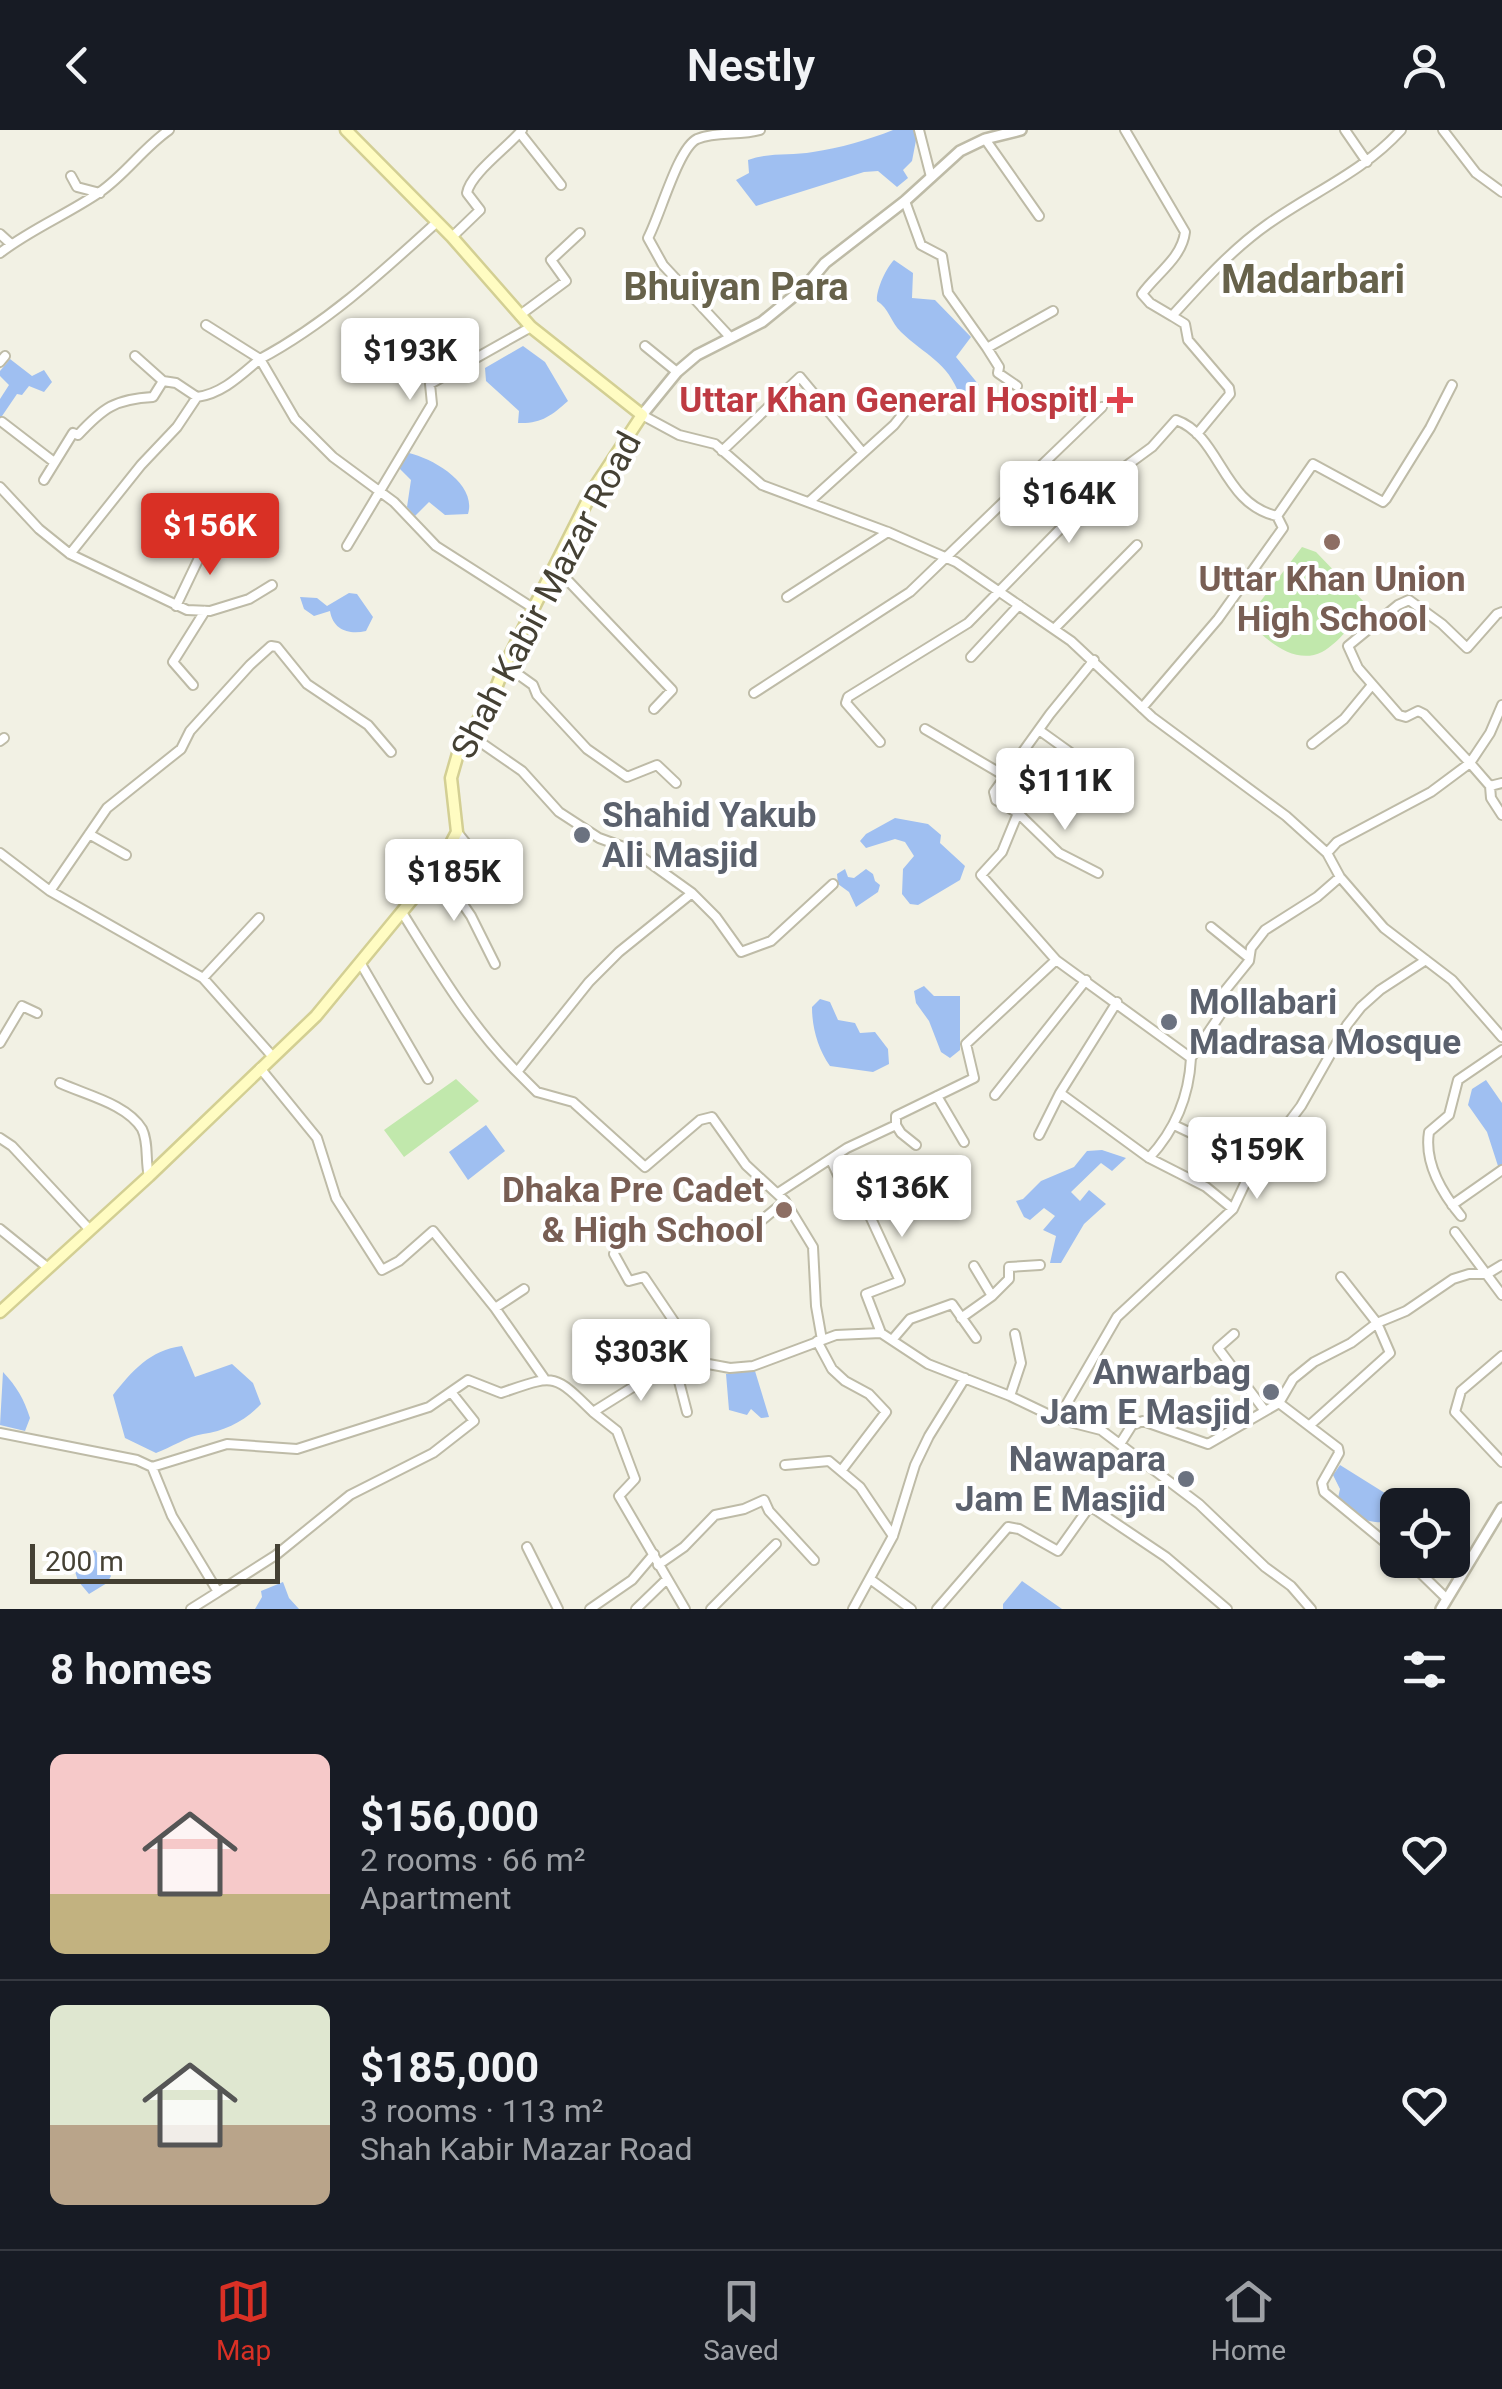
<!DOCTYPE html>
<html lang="en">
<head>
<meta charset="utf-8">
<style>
  body { margin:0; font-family:Roboto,sans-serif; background:#20242c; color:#f1f3f6; height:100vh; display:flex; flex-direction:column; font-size:38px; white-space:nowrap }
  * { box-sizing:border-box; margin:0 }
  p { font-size:32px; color:#9ea1a6 }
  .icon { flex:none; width:55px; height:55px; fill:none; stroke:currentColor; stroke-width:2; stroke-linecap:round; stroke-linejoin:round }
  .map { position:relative; height:1479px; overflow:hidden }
  .details { display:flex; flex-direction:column; background:#171b24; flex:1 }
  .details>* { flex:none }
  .fabs { position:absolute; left:1380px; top:1358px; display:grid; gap:20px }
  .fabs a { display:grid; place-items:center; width:90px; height:90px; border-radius:15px; background:#171b24; box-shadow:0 2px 8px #0004; font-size:50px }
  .scale { position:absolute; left:30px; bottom:25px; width:250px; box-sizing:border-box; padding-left:10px; border:5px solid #454134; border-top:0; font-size:28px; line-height:35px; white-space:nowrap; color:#454134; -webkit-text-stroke:8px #fff; paint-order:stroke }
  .price { position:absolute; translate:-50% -85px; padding:0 22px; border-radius:10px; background:#fff; color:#222; font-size:32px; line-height:65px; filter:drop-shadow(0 2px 5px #0008) }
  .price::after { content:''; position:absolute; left:50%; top:60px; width:30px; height:22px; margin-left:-15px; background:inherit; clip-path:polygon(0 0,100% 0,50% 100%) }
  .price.active { background:#d93025; color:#fff }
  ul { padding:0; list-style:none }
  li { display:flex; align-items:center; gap:30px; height:250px; padding:0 50px }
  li+li { border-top:2px solid #363941 }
  li span { display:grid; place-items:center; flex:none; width:280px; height:200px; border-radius:15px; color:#555 }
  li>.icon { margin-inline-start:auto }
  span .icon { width:120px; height:120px; fill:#fffc; stroke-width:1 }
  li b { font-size:42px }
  h2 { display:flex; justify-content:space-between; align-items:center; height:120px; padding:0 50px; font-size:42px }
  header { display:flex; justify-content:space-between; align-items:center; height:130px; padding:0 50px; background:#171b24; font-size:45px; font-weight:600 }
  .tabs { display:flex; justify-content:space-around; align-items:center; height:140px; border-top:2px solid #363941; background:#171b24; font-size:28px; color:#9ea1a6 }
  .tabs a { display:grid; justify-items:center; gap:5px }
  .tabs .active { color:#d93025 }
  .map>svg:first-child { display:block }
  .green { fill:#c1e8ac }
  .water { fill:#9fbff1 }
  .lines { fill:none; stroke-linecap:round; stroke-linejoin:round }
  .minor-casing { stroke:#bebba7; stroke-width:12 }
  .tertiary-casing { stroke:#bebba7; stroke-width:14 }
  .secondary-casing { stroke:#d3cf93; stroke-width:15 }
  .minor { stroke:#fff; stroke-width:8 }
  .tertiary { stroke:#fff; stroke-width:9 }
  .secondary { stroke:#fffcc2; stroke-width:10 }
  .health-dot { fill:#e0444e; stroke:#fff; stroke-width:4 }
  .education-dot { fill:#8d6e63; stroke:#fff; stroke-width:4 }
  .worship-dot { fill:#6b7280; stroke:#fff; stroke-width:4 }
  .labels { text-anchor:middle; stroke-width:8; stroke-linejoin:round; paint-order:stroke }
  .health-label { font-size:35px; font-weight:bold; fill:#be3a42; stroke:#fff; text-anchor:end }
  .education-label { font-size:35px; font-weight:bold; fill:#785e54; stroke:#fff }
  .street-label { font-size:35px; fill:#454134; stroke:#fff }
  .worship-label { font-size:35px; font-weight:bold; fill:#5b616d; stroke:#fff; text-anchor:start }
  .neighbourhood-label { font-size:38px; font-weight:bold; fill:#67624b; stroke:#fff }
  .quarter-label { font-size:40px; font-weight:bold; fill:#67624b; stroke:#fff }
</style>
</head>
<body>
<header><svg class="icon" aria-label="back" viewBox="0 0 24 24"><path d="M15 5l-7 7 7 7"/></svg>Nestly<svg class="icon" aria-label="person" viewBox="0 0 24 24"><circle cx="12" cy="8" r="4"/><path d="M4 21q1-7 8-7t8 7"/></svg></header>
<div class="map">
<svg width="1502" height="1479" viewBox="0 0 1502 1479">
  <rect width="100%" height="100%" fill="#f2f1e4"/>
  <path class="green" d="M1302,417L1316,422L1368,476C1355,490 1339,513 1322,522C1294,536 1264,509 1247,489Z
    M456,949L479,971L404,1027L384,1000Z"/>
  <path class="water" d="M893,0H918L912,31L903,40L908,48L897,57L878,41L864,42L756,76L736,50L749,43L748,30C770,22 791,26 813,22C840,18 868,10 893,0Z
    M894,130L913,143L912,168L935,170L971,207L956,227L979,255L965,266H960C947,231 926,226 901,202C891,193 889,178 877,171C876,160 886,138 894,130Z
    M523,216L545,232L568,271C551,286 541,294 518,293L519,281L486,251L485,238Z
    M10,229L32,246L44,240L52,252L44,262L29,256L22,265L17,264L0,289V269L9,255L0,246V241Z
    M409,323C434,329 477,354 468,384L445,385L429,372L415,386L407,377L411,350L397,336Z
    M349,463L357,464L373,487L366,501C349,505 333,500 330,481L314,486L304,479L300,467L317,468L327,476Z
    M895,688L928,694L941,705L940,713L965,736L960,750L918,775L910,774L902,764L903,739L914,726L905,712L895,709L866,718L860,711L866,704Z
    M845,739L848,747L854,748L866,739L873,744L875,751L880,755L878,762L856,777L849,762L838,754L837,744Z
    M924,856L934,866H960V920L950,928L941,922L929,891L916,873L914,861Z
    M820,869L830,872L838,890L855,893L860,903L875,902L888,919L889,934L873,942L830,936C818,919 812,898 812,877Z
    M1486,950L1502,973V1036H1498L1487,1002L1468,975L1472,959Z
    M486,995L505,1021L468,1050L449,1022Z
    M1102,1020L1126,1028L1112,1041L1101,1033L1071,1062L1080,1071L1089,1060L1106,1074L1084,1094L1061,1133H1050L1056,1106L1043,1100L1055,1086L1044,1078L1030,1090L1024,1087L1016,1071L1023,1069L1041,1051L1074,1037L1087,1021Z
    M182,1216L195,1247L232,1234L253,1253L261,1274C245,1291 225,1301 203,1304C188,1306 170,1318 156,1323L125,1308L113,1265C132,1241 150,1220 182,1216Z
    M755,1241L769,1287L761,1288L751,1279L747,1285L729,1280L726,1244Z
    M3,1242C17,1257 24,1269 30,1288L25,1301L0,1295Z
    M1340,1335L1404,1375H1398L1397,1391C1368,1395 1359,1390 1338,1368L1340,1359L1333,1345Z
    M95,1420L111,1446L107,1453L89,1464L78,1451L74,1438L81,1426Z
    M1022,1451L1062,1479H1003V1474Z
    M283,1452L289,1468L299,1479H255L262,1467L261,1461Z"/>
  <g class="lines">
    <defs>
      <path id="minor" d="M919,0L931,47
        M1125,0L1185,102C1182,128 1156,144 1142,164L1150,173L1172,186C1202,153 1231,120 1268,94C1313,62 1363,42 1401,0
        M1345,0L1367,32
        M1443,0L1476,43L1502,62
        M520,3L561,55
        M985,9L1039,86
        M71,46L77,57L100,63
        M905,71L921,115L942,126L948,163L987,218L1053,181
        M437,92C381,143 327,193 260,229L295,289L333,327L394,372L436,416L533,478
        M0,104L11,114
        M452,107L480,80L467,63C470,44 508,17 522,0
        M0,123C31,99 68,84 100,62C126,44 143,18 169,0
        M520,185L566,151L551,130L580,103
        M1172,186L1185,194L1188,210L1229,258L1230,264L1197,304
        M206,195L260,229C241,245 222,264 197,267L177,297L141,335L70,424L187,480L210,481L249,469L272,455
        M730,207L663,135L648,108C660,86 678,18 697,9C716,1 740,6 760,0
        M645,216L677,242
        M987,218L999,237L998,243L1017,256
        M135,226L163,251L176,253L197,267
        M0,232L5,226
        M642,285L679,305L715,314L762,355L888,402L956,432L1071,511L1152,587L1286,686L1327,723L1340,747L1384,798L1452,850L1502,907
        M2,292L54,332
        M722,321L800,247L863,323
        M44,350L73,303L78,305C103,278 115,269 153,267L163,251
        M0,357L39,399L70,424
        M809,372L894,295L915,269
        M347,416L432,274L430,254L531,197
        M555,437L672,560L654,579
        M787,467L888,402
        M176,476L210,405
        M1054,499L1137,415
        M971,527L1019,475
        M1094,530L1050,584L994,662L996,670L1018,683L1002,722L981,745L1056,830L1191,928L1220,885L1215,873L1249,831L1251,818L1265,800L1317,767L1340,747
        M505,535L533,555L537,565L587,619L627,647L657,635L676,653
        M193,555L173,532L205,481
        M754,563L910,462L1102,277
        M1502,575L1490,603L1470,633L1490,656L1502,653
        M1142,578L1218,489L1283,398L1277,386
        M925,599L1005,646
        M1039,600L1078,628L1122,672
        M470,605L522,641L559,682L599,708L632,720L692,763L716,787L741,822L771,811L833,754
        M0,611L4,608
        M880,612L846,573L848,567L968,493L1111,347L1152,317L1176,290C1221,306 1222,374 1277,386L1313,334L1383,372L1386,369L1430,298L1452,255
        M1312,614L1344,589L1372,555
        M1490,656L1491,668L1502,685
        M1018,683L1059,723L1098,743
        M457,702L474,723L486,747
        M89,704L126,725
        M0,723L50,761L203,848L273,927
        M1327,723L1337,712L1431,662L1470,633L1424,584L1418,581L1406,587L1399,585L1358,538L1348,516L1398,475L1409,470L1442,494L1467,518L1497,484L1502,482
        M438,738L471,786L495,834
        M50,761L107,678L181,619L190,601L250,535L271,516L277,517L307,554L368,595L391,622
        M692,763L619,822L589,852L517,942L537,962L573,972L645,1037L700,990L712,987L746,1035L785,1071L813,1117L816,1176L822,1210
        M403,784C438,840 470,895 517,942
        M1211,797L1248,827
        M361,834L428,949
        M203,848L259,788
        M1117,872L1060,963L1149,1028
        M0,913L22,876L37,883
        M1191,928C1189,967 1176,999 1149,1028L1206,1057L1233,1079
        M260,938L317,1008L336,1068L382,1140L399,1131L433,1101L495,1178L544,1248
        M60,953C86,965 127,974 142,999C149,1013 145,1031 149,1046
        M995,965L1086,850
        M937,966L964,1012
        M896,995L901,1003L916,1015
        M1174,995L1193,1004L1249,1045
        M1039,1005L1060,963
        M0,1008L12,1016L90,1100
        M831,1030L856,1084H869L900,1151L866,1164L881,1203
        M778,1063L847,1018L896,995V986L974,948L966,914L1056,830
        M1452,1075L1502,1040
        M1461,1086C1442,1063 1424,1033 1429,1002L1449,985L1458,950L1502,920
        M0,1099L47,1137
        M1455,1102L1502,1165
        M734,1106L761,1091L785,1071
        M614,1124L629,1151L644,1147L679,1199
        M974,1136L992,1166
        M495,1178L524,1159
        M961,1188L992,1166L1009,1149V1137L1040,1135
        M1234,1204L1218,1218L1265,1281
        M892,1210L910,1189L952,1174L976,1208
        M817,1211L832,1239L845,1251L869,1264L886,1282L841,1341
        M1502,1226L1461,1261L1455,1282L1502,1332
        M675,1236L687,1282
        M1010,1266L1021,1233L1015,1204
        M1279,1273L1293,1249L1314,1232L1351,1213L1377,1193L1341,1147
        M593,1282L617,1301L635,1349L619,1366L685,1479
        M1058,1289L1117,1187L1233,1079L1249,1045L1301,976L1347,895L1361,877L1380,860L1426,830
        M1310,1295L1390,1223L1377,1193L1406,1181L1453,1149L1469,1144H1487L1502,1135
        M0,1303L137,1330L152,1337L227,1314L297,1319L429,1277L468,1250L501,1263C554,1245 553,1242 593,1282L657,1242L675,1236L703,1233L730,1238L753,1236L836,1205L881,1203L928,1234L1010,1266L1058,1289L1101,1300L1199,1374L1265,1437L1291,1456L1311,1479
        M1120,1314L1132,1295L1143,1291L1208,1314L1279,1273L1338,1318L1339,1323L1322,1353L1324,1362L1398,1423
        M785,1335L829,1331L860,1357L893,1406
        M152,1337L172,1386L218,1462L191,1479
        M527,1417L558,1479
        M1407,1430L1446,1468
        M658,1435L684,1417L715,1385L744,1379L764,1370L769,1381L814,1430
        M870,1449L911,1479
        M218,1462L276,1425L350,1365L433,1323L474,1291L451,1262
        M590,1479L632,1450L654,1424
        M636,1479L667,1449
        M711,1479L776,1414
        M853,1479L893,1406L915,1335L929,1306L965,1248
        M937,1479L1008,1397L1019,1399L1058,1421L1090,1376L1166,1427L1227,1479"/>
      <path id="tertiary" d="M642,285L677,242L697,225L762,192L805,157L825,133L905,71L960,21L985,9L1021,0
        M1441,1479L1502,1378"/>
      <path id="secondary" d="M0,1182L149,1046L316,886L438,738L457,702L451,648L459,620L492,568L505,535L594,358L642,285L531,197L452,107L346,0"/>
    </defs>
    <use href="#minor" class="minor-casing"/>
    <use href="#tertiary" class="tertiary-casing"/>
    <use href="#secondary" class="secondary-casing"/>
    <use href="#minor" class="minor"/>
    <use href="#tertiary" class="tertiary"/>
    <use href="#secondary" class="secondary"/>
  </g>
  <path class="health-dot" d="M1115 255h10v10h10v10h-10v10h-10v-10h-10v-10h10z"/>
  <g class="education-dot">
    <circle cx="1332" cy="412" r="10"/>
    <circle cx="784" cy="1080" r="10"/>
  </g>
  <g class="worship-dot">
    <circle cx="582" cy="705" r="10"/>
    <circle cx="1169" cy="892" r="10"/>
    <circle cx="1271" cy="1262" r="10"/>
    <circle cx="1186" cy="1349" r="10"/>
  </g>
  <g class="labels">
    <g class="health-label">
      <text x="1098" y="282">Uttar Khan General Hospitl</text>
    </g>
    <g class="education-label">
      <text x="1332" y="461">Uttar Khan Union<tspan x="1332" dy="40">High School</tspan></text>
      <text x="764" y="1072" text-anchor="end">Dhaka Pre Cadet<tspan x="764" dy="40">&amp; High School</tspan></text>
    </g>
    <g class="street-label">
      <text transform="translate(546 465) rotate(-62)" y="12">Shah Kabir Mazar Road</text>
    </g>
    <g class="worship-label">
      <text x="602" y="697">Shahid Yakub<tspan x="602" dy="40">Ali Masjid</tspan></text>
      <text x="1189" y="884">Mollabari<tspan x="1189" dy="40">Madrasa Mosque</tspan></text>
      <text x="1251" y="1254" text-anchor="end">Anwarbag<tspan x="1251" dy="40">Jam E Masjid</tspan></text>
      <text x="1166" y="1341" text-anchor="end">Nawapara<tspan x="1166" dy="40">Jam E Masjid</tspan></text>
    </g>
    <g class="neighbourhood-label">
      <text x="736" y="170">Bhuiyan Para</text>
    </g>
    <g class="quarter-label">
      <text x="1313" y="163">Madarbari</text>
    </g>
  </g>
</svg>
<div class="fabs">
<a><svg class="icon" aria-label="locate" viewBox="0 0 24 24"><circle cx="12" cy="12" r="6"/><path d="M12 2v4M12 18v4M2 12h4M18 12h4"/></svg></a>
</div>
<div class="scale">200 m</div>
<b class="price" style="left:410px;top:273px">$193K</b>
<b class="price" style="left:1069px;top:416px">$164K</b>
<b class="price active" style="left:210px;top:448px">$156K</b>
<b class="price" style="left:1065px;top:703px">$111K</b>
<b class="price" style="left:454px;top:794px">$185K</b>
<b class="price" style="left:1257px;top:1072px">$159K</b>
<b class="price" style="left:902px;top:1110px">$136K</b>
<b class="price" style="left:641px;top:1274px">$303K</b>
</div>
<section class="details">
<h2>8 homes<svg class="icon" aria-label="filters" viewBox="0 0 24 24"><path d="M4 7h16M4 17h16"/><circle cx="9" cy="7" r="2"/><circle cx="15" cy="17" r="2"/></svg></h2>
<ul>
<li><span style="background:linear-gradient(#f6c9c9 70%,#c2b280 0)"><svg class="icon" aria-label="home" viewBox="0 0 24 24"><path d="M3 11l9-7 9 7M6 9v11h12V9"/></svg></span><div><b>$156,000</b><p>2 rooms · 66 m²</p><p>Apartment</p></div><svg class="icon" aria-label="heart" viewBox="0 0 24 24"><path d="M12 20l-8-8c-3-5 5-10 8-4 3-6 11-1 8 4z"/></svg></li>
<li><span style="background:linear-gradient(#dfe7d0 60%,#b9a48a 0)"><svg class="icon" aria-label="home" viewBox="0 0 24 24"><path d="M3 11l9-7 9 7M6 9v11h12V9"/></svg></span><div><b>$185,000</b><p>3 rooms · 113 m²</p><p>Shah Kabir Mazar Road</p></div><svg class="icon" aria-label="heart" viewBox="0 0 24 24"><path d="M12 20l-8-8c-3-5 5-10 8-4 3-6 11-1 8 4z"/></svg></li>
</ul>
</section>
<nav class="tabs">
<a class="active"><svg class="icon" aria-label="map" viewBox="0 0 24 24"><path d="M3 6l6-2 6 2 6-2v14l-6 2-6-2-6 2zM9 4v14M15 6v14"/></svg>Map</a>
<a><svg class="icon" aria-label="saved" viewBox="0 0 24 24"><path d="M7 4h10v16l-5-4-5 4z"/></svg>Saved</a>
<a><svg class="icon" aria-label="home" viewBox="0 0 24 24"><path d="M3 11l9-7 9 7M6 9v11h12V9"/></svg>Home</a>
</nav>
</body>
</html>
